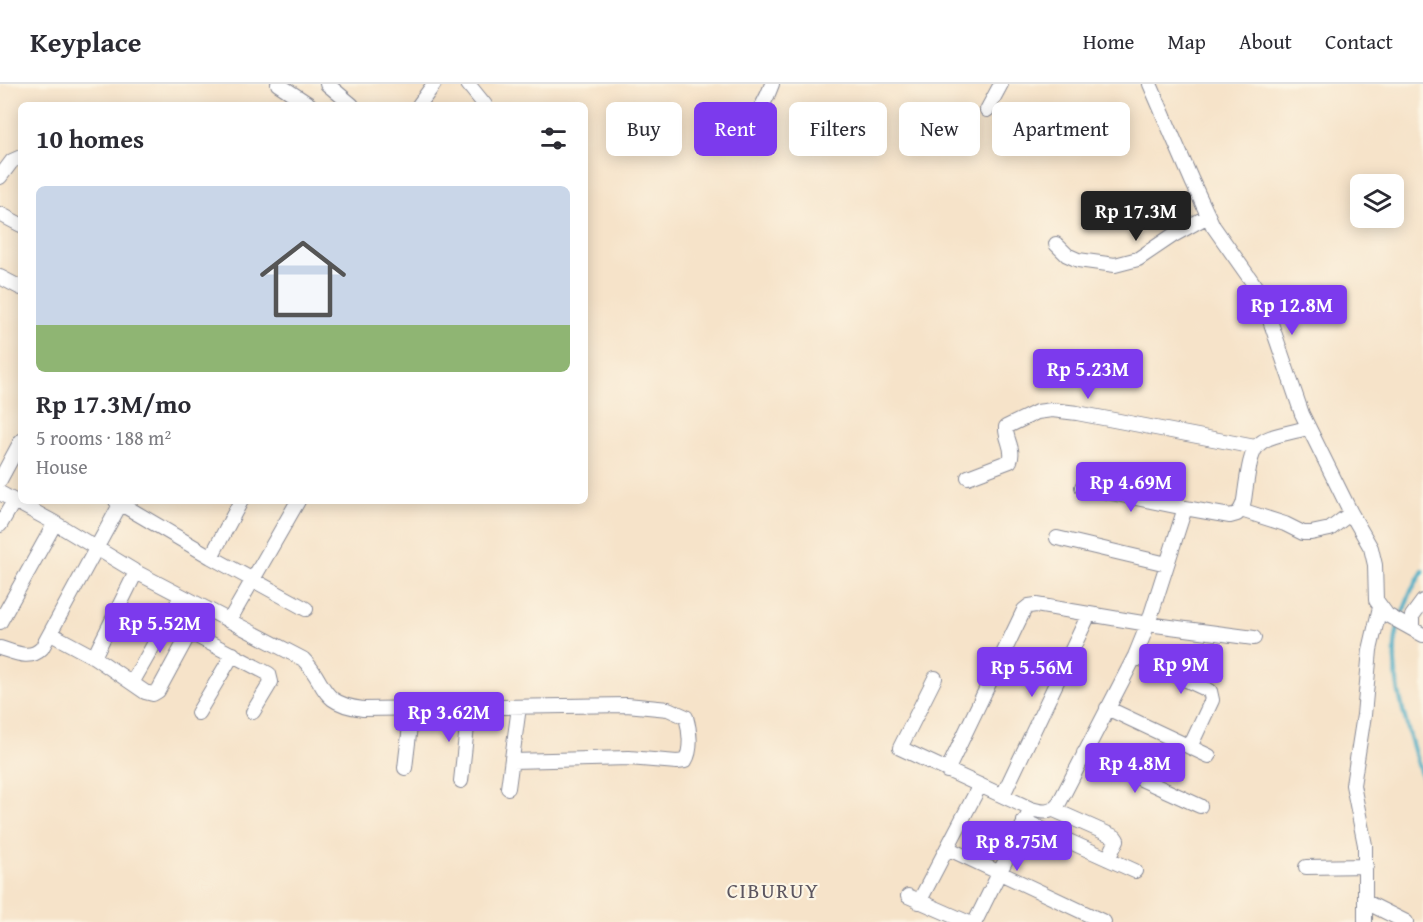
<!DOCTYPE html>
<html lang="en">
<head>
<meta charset="utf-8">
<style>
  body { margin:0; font-family:"Gentium Book Plus",serif; background:#f7f7f7; color:#2b2b33; height:100vh; display:flex; flex-direction:column; font-size:22px; white-space:nowrap }
  * { box-sizing:border-box; margin:0 }
  p { font-size:20px; color:#7c7c81 }
  .icon { flex:none; width:33px; height:33px; fill:none; stroke:currentColor; stroke-width:2; stroke-linecap:round; stroke-linejoin:round }
  .map { position:relative; flex:1; overflow:hidden }
  .drawer { position:absolute; left:18px; top:18px; width:570px; height:402px; display:flex; flex-direction:column; background:#fff; border-radius:9px; box-shadow:0 3px 15px #0003 }
  .drawer>* { flex:none }
  .banner { position:absolute; left:606px; top:18px; width:570px; height:54px; display:flex; gap:12px }
  .controls { position:absolute; left:1350px; top:90px; display:grid; gap:12px }
  .controls a { display:grid; place-items:center; width:54px; height:54px; border-radius:9px; background:#fff; box-shadow:0 3px 15px #0003; font-size:30px }
  .price { position:absolute; translate:-50% -51px; padding:0 14px; border-radius:6px; background:#7c3aed; color:#fff; font-size:20px; line-height:39px; filter:drop-shadow(0 2px 3px #0008) }
  .price::after { content:''; position:absolute; left:50%; top:36px; width:18px; height:14px; margin-left:-9px; background:inherit; clip-path:polygon(0 0,100% 0,50% 100%) }
  .price.on { background:#222; color:#fff }
  ul { padding:0; list-style:none }
  li { display:grid; align-content:center; gap:12px; height:318px; padding:0 18px }
  li+li { border-top:2px solid #e1e1e2 }
  li span { display:grid; place-items:center; height:186px; border-radius:9px; color:#555 }
  li>.icon { margin-inline-start:auto }
  span .icon { width:108px; height:108px; fill:#fffc; stroke-width:1 }
  li b { font-size:26px }
  h2 { display:flex; justify-content:space-between; align-items:center; height:72px; padding:0 18px; font-size:26px }
  .chip { padding:0 21px; border-radius:9px; background:#fff; box-shadow:0 3px 15px #0003; font-size:21px; line-height:54px }
  .chip.on { background:#7c3aed; color:#fff }
  header { display:flex; align-items:center; gap:36px; box-sizing:border-box; height:84px; padding:0 30px; background:#fff; border-bottom:2px solid #e1e1e2 }
  header strong { font-size:28px }
  nav { display:flex; gap:33px; margin-inline-start:auto; font-size:21px }
  .map>svg:first-child { display:block }
  .lines { fill:none; stroke-linecap:round; stroke-linejoin:round }
  .stream { stroke:#47adc6; stroke-width:4 }
  .minor-casing { stroke:#888994; stroke-width:16 }
  .minor { stroke:#fff; stroke-width:14 }
  .labels { text-anchor:middle; stroke-width:4.5; stroke-linejoin:round; paint-order:stroke }
  .quarter-label { font-size:21px; letter-spacing:1.5px; fill:#5c5660; stroke:#fcf5e5 }
</style>
</head>
<body>
<header>
<strong>Keyplace</strong>
<nav><a>Home</a><a>Map</a><a>About</a><a>Contact</a></nav>
</header>
<div class="map">
<svg width="1423" height="838" viewBox="0 0 1423 838">
  <rect width="100%" height="100%" fill="#fcf5e5"/>
  <filter id="ink" filterUnits="userSpaceOnUse"><feTurbulence type="fractalNoise" baseFrequency=".0167" numOctaves="2"/><feDisplacementMap in="SourceGraphic" scale="12" xChannelSelector="R" yChannelSelector="G"/><feConvolveMatrix kernelMatrix="1 2 1 2 8 2 1 2 1" color-interpolation-filters="sRGB"/></filter>
  <filter id="wash" filterUnits="userSpaceOnUse"><feTurbulence type="fractalNoise" baseFrequency=".008" numOctaves="4" result="noise"/><feDisplacementMap in="SourceGraphic" scale="24" xChannelSelector="R" yChannelSelector="G"/><feGaussianBlur stdDeviation="1.35" result="paint"/><feColorMatrix in="noise" values="0 0 0 0 0 0 0 0 0 0 0 0 0 0 0 0 0 1.4 0 .05"/><feComposite in="paint" operator="in"/></filter>
  <g filter="url(#wash)">
    <rect width="100%" height="100%" fill="#f6e3c9"/>
    <g class="lines">
      <path class="stream" d="M1401,534L1411,507L1423,487
        M1399,541C1384,582 1412,656 1423,698"/>
    </g>
  </g>
  <g filter="url(#ink)">
    <g class="lines">
      <defs>
        <path id="minor" d="M278,0L310,21
          M327,0L352,21
          M468,0L485,21
          M1150,0L1192,97L1213,142L1251,196L1262,213L1302,330L1351,429L1371,464L1375,481L1376,516L1387,531L1423,551
          M419,21L434,0
          M987,26L1001,0
          M716,63C745,48 761,31 772,0
          M0,93L12,77L21,73
          M0,130L21,141
          M1056,160L1067,171L1078,176L1115,181L1138,175L1172,152L1208,132
          M0,193L21,204
          M968,393L1010,377C1015,365 1005,355 1006,343L1037,328L1052,326L1077,329L1255,363
          M0,396L21,357
          M1082,403L1185,424
          M0,409L55,439L136,488L303,575C328,600 317,619 363,625L627,621L668,625L686,633C690,646 692,666 685,677L677,678L629,674L512,677
          M116,417L211,473L306,525
          M1241,426L1285,440L1303,449H1311L1330,445L1351,429
          M0,441L14,417
          M1057,454L1167,480
          M211,473L241,417
          M168,537L269,590L271,598L253,628
          M229,537L298,417
          M0,538L55,439
          M1412,544V532L1423,517
          M51,550L94,573L145,608L153,610L158,607L190,548
          M0,564C14,568 30,577 42,564L122,417
          M1135,572L1210,607L1212,616L1190,663
          M94,573L136,488
          M935,594L900,664L1031,725C1042,728 1050,730 1058,721L1135,572L1148,540L1185,424L1230,432L1237,430C1243,424 1244,418 1245,409C1253,352 1254,357 1308,344
          M132,599L181,513
          M1107,624L1209,672
          M198,629L233,570
          M1084,669L1200,722
          M405,684L412,625
          M947,687L1024,526L1029,522L1036,521L1148,540L1254,554
          M461,697L469,625
          M508,704L519,623
          M1003,711L1089,530
          M1054,726L1115,753L1117,756L1108,775
          M1024,737L1135,787
          M947,764L1104,838
          M1306,783L1366,782
          M908,812L967,838
          M919,818L980,701
          M1366,818L1406,838
          M975,838L1031,725
          M1365,838V761L1353,701L1364,631L1370,566L1380,523"/>
      </defs>
      <use href="#minor" class="minor-casing"/>
      <use href="#minor" class="minor"/>
    </g>
  </g>
  <g class="labels">
    <g class="quarter-label">
      <text x="773" y="814">CIBURUY</text>
    </g>
  </g>
</svg>
<div class="controls">
<a><svg class="icon" aria-label="layers" viewBox="0 0 24 24"><path d="M12 4l9 5-9 5-9-5zM3 14l9 5 9-5"/></svg></a>
</div>
<b class="price on" style="left:1136px;top:158px">Rp 17.3M</b>
<b class="price" style="left:1292px;top:252px">Rp 12.8M</b>
<b class="price" style="left:1088px;top:316px">Rp 5.23M</b>
<b class="price" style="left:1131px;top:429px">Rp 4.69M</b>
<b class="price" style="left:160px;top:570px">Rp 5.52M</b>
<b class="price" style="left:1181px;top:611px">Rp 9M</b>
<b class="price" style="left:1032px;top:614px">Rp 5.56M</b>
<b class="price" style="left:449px;top:659px">Rp 3.62M</b>
<b class="price" style="left:1135px;top:710px">Rp 4.8M</b>
<b class="price" style="left:1017px;top:788px">Rp 8.75M</b>
<div class="banner">
<a class="chip">Buy</a>
<a class="chip on">Rent</a>
<a class="chip">Filters</a>
<a class="chip">New</a>
<a class="chip">Apartment</a>
</div>
<section class="drawer">
<h2>10 homes<svg class="icon" aria-label="filters" viewBox="0 0 24 24"><path d="M4 7h16M4 17h16"/><circle cx="9" cy="7" r="2"/><circle cx="15" cy="17" r="2"/></svg></h2>
<ul>
<li><span style="background:linear-gradient(#c9d6e8 75%,#8fb573 0)"><svg class="icon" aria-label="home" viewBox="0 0 24 24"><path d="M3 11l9-7 9 7M6 9v11h12V9"/></svg></span><div><b>Rp 17.3M/mo</b><p>5 rooms · 188 m²</p><p>House</p></div></li>
</ul>
</section>
</div>
</body>
</html>
